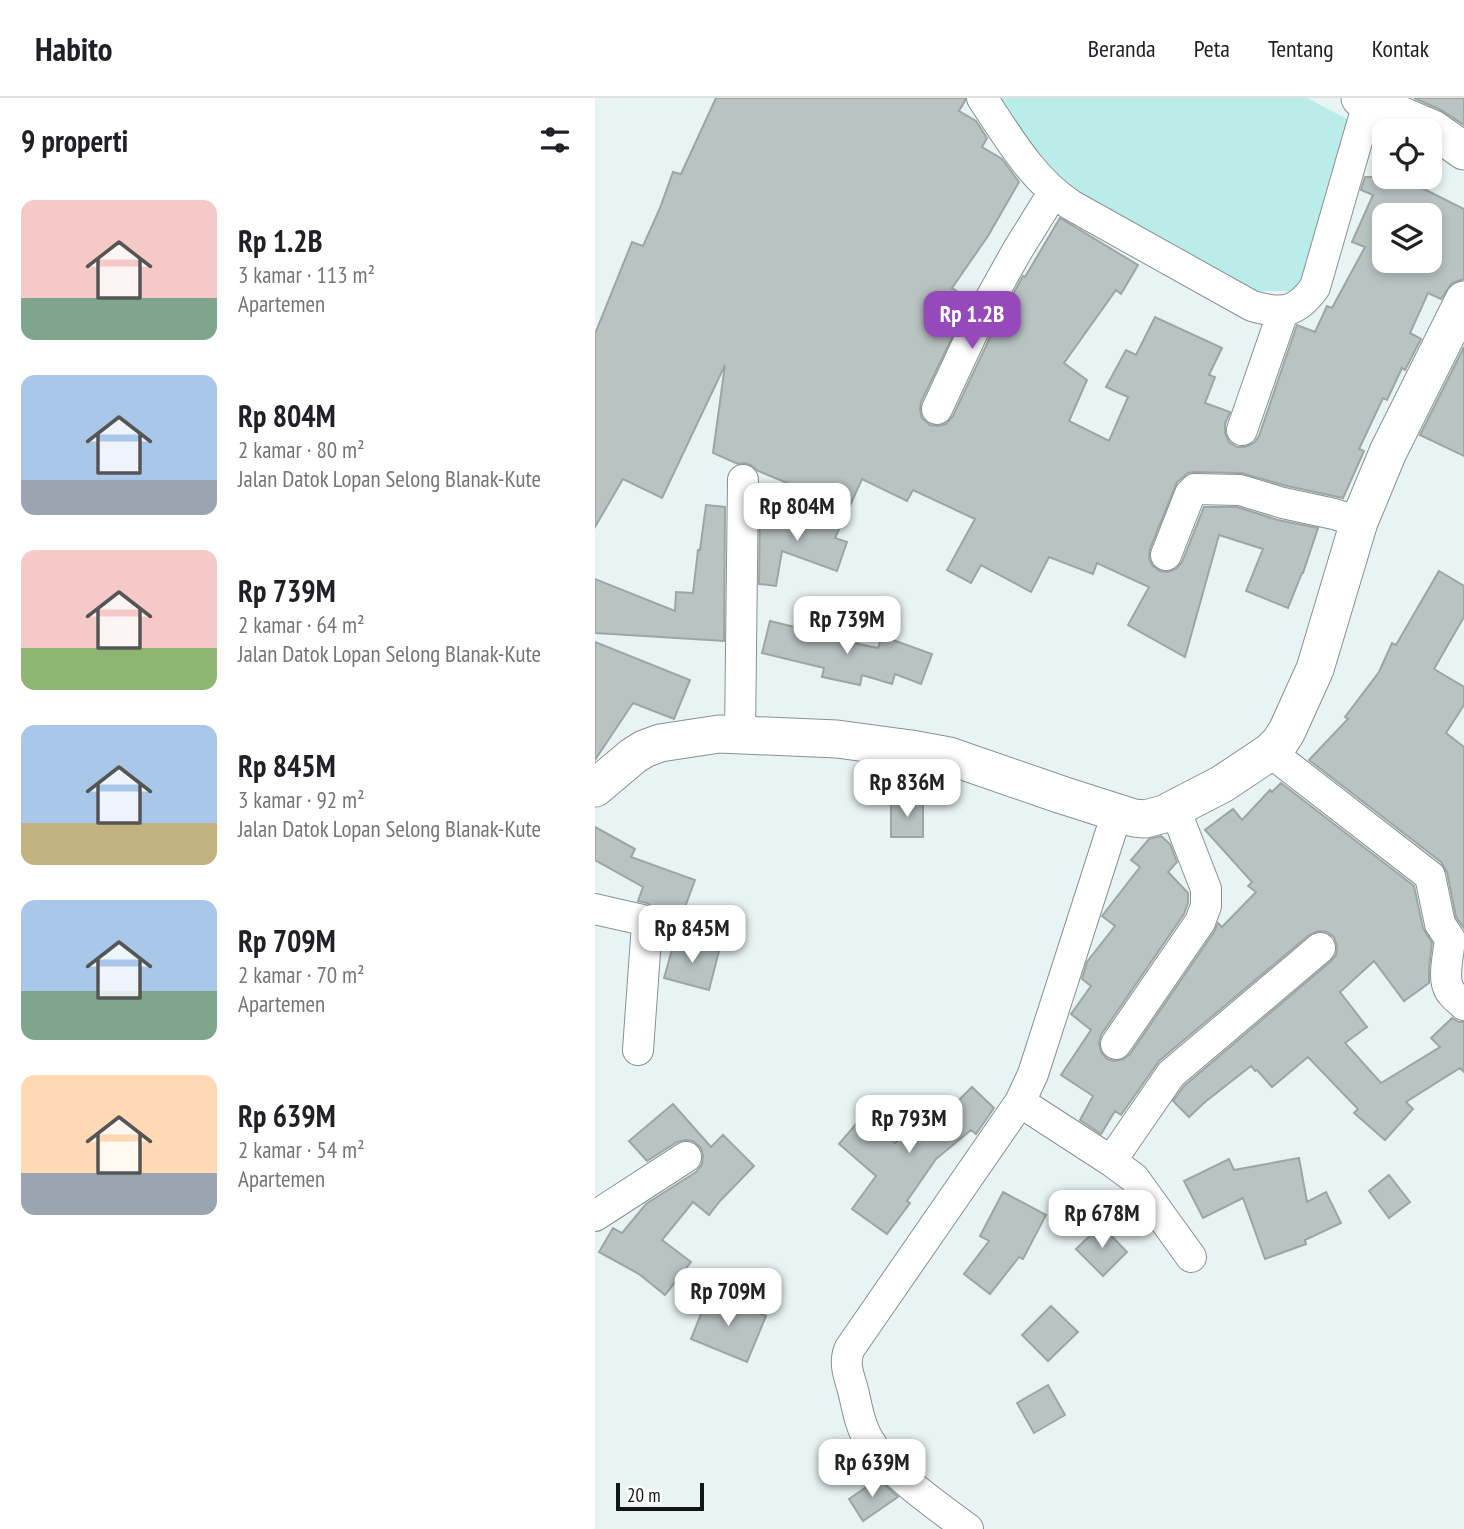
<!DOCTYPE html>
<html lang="id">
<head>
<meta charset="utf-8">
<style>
  body { margin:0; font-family:"PT Sans Narrow",sans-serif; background:#f6f6f6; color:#202124; height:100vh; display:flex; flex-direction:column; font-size:26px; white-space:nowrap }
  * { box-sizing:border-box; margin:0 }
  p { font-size:23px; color:#757577 }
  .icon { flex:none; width:38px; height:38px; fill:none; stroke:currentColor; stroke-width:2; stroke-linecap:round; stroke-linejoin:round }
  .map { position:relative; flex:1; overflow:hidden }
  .side { display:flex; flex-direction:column; background:#fff; width:595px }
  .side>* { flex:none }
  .fabs { position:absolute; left:777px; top:21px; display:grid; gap:14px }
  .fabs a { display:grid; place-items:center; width:70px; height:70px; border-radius:14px; background:#fff; box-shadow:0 4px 10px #0003; font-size:35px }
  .scale { position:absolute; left:21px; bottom:18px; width:88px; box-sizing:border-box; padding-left:7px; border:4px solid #121616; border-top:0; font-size:19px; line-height:24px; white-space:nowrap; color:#121616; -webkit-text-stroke:5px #fff; paint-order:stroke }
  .price { position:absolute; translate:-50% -60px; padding:0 16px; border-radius:14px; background:#fff; color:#222; font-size:23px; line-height:46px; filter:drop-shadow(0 2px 4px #0008) }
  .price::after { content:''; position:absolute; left:50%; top:42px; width:21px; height:16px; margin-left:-10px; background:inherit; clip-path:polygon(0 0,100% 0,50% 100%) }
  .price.active { background:#9549bb; color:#fff }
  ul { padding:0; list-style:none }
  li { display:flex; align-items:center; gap:21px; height:175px; padding:0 21px }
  li span { display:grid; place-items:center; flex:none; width:196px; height:140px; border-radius:14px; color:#555 }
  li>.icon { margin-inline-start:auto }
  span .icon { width:84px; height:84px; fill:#fffc; stroke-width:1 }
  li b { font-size:30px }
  h2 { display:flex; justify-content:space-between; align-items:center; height:84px; padding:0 21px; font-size:30px }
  header { display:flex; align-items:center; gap:42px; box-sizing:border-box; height:98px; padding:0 35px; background:#fff; border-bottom:2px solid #e0e0e0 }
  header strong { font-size:33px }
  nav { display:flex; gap:38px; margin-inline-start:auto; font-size:24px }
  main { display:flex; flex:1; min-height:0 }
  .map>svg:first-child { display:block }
  .green { fill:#baedea }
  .building { fill:#b8c3c2; stroke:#9ba6a5; stroke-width:2; fill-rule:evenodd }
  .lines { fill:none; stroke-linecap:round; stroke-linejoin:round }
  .minor-casing { stroke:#879190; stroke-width:32 }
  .tertiary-casing { stroke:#879190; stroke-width:39 }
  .minor { stroke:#fff; stroke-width:30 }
  .tertiary { stroke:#fff; stroke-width:37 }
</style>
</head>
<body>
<header>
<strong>Habito</strong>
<nav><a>Beranda</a><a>Peta</a><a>Tentang</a><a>Kontak</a></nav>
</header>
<main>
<section class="side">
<h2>9 properti<svg class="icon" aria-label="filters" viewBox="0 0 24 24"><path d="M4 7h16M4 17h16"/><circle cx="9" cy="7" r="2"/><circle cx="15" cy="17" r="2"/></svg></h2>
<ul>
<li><span style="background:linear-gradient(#f6c9c9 70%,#7fa58c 0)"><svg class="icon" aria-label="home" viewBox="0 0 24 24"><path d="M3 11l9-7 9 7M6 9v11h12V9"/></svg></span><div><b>Rp 1.2B</b><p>3 kamar · 113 m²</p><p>Apartemen</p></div></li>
<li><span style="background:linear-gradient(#a9c7e8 75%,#9aa5b1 0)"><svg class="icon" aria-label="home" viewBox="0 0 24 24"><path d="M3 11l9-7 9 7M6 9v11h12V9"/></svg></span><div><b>Rp 804M</b><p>2 kamar · 80 m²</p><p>Jalan Datok Lopan Selong Blanak-Kute</p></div></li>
<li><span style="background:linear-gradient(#f6c9c9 70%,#8fb573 0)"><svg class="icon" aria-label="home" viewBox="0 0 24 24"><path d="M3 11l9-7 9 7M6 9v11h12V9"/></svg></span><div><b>Rp 739M</b><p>2 kamar · 64 m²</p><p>Jalan Datok Lopan Selong Blanak-Kute</p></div></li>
<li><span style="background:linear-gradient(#a9c7e8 70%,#c2b280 0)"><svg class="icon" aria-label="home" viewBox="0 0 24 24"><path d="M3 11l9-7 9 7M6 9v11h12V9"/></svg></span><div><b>Rp 845M</b><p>3 kamar · 92 m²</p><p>Jalan Datok Lopan Selong Blanak-Kute</p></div></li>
<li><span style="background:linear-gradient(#a9c7e8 65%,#7fa58c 0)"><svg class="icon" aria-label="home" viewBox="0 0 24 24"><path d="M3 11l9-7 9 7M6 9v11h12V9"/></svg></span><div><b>Rp 709M</b><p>2 kamar · 70 m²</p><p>Apartemen</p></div></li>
<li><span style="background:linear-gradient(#ffd9b3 70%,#9aa5b1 0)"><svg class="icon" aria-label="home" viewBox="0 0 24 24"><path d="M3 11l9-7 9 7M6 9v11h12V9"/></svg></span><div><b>Rp 639M</b><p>2 kamar · 54 m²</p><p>Apartemen</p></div></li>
</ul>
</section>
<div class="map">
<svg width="869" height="1431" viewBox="0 0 869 1431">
  <rect width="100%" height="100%" fill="#e8f4f3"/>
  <path class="green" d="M389,0H712L754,22L724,135L703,193H659L482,109Z"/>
  <path class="building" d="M121,0H370V3L364,13L381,23L392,40L387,49L407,61L424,84L393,138L357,190L375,202L326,304L325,312L327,320L335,327L343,328L351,326L358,318L399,231L428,178L430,179L465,120L543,167L526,196L521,192L469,265L492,282L474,323L514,343L533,299L511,289L531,252L541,257L560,219L627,250L614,277L620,279L610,305L635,314L630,326V335L634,344L642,349H650L659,345L664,338L702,227L720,234L732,208L737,210L770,149L757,144L778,97L766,92L770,79H786L789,71V79H828L823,88L869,111V181L857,185L846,201L833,195L815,235L826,241L810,272L807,270L792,302L788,300L764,351L769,353L748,400L692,388L646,375L600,374L593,375L582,384L555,451L554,460L557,467L565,473L573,474L581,471L587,464L609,409H642L683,422L723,430L708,475H707L693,510L651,493L668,451L624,437L590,559L533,527L554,489L502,465L498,476L454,459L436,494L386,467L376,485L352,472L380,421L318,392L312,403L267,381L254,410L163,373L156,367L149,365L143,366L118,355L130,267L67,400L28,381L0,429V236L37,144L48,148L65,110L78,74L86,76ZM789,117H835V163H789Z
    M819,0H869V27L846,12Z
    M869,249V358L825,337Z
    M111,407L130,409L129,543L0,535V481L80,513L81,494L98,495L103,452H105Z
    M165,413L248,423L240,440L252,444L242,473L187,453L181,488L164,486Z
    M844,473L869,488V519L839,571L869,589V607L851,635L869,649V830L861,819L852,774L846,764L714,662L753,621L750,619L784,574L797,545L801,547Z
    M175,523L216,533L215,536L283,550L287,538L337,556L326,586L300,576L297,586L267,577L265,587L227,579L229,570L167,555Z
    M0,544L95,582L79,621L38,605L0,662Z
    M686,685L819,788L828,830L837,845L834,870V885L809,903L779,863L745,894L772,929L750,945L786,985L845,949L836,940L857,920L864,924H869V974L865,970L811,1004L818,1011L790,1042L759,1015L763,1011L713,959L677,989L662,972L660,973L656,968L610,1004L594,1019L578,1003L589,988L736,863L741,857L742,848L739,839L732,834L723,833L714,837L564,963L526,1017L520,1013L506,1036L485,1022L498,998L466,977L496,932L476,916L496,888L487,881L492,864L520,828L507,818L545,769L536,762L554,741L566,738L575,746L582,764L573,774L593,795V805L589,816L506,937L504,945L506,954L512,961L520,963L529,961L535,956L619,834L623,825L627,829L661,794L653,788L657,784L610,732L638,711L647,722L675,692L677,694Z
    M296,703H328V739H296Z
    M0,729L40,751L36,759L100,782L81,833L69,829L68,819L60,810L52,805L43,803L48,789L0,762Z
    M80,841L124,853L114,892L69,880Z
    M377,989L399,1010L381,1036L376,1032L341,1061L312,1103L315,1105L292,1136L257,1111L281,1078L244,1046L268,1018L300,1045L347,1005L353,1013Z
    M78,1006L116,1049L128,1037L159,1068L125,1103L114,1117L98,1104L67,1142L96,1164L70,1197L44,1176L4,1154L18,1130L27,1135L51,1106L101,1074L107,1066L108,1057L106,1050L98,1043L91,1042L82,1044L52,1063L34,1043Z
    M704,1060L712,1104L731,1094L746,1125L710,1142L711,1146L670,1161L648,1100L608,1120L589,1083L634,1061L639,1072Z
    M794,1077L815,1104L794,1120L774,1093Z
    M408,1094L451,1117L428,1161L424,1159L395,1196L369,1176L394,1143L385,1138Z
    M506,1127L532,1154L508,1178L481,1151Z
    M114,1196L171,1218L152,1264L96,1241Z
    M456,1208L483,1234L453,1263L427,1237Z
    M453,1287L470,1317L439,1335L422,1305Z
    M283,1381L303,1399L268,1423L254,1401Z"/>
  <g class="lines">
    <defs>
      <path id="minor" d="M387,0C414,40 436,80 476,107L657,208C687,216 701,216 720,189L773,5
        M342,311L383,223L422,153L458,95
        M647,332L688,214
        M571,457L595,396L600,391L645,392L688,405L739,416L764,424
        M145,637L148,382
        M675,654L835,778L845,826L855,841C854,854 848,877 853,889C855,896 864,902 869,907
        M0,811L48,822L52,826L43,952
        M521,946L605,824L611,808V791L580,711
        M425,1004L516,1063L539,1080L596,1159
        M516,1063L576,976L725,850
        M0,1118L91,1059
        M373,1431C344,1409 293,1374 275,1344C265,1329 262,1309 258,1292C254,1278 248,1264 255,1250L425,1004L438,976L522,715"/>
      <path id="tertiary" d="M765,0L838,31L869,53
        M0,690L38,658L49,651L65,645L124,636L242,641L316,651L354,658L467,697L539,720L550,721L569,716L627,686L675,654L685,644L692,633L720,571L764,424L793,354L869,202"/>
    </defs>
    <use href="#minor" class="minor-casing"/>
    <use href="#tertiary" class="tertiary-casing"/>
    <use href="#minor" class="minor"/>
    <use href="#tertiary" class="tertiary"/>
  </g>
</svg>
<div class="fabs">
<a><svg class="icon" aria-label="locate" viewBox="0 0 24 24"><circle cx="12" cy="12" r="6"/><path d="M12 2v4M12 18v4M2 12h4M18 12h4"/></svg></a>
<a><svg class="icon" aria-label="layers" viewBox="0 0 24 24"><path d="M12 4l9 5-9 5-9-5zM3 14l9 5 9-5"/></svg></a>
</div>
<div class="scale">20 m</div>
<b class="price active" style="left:377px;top:253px">Rp 1.2B</b>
<b class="price" style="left:202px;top:445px">Rp 804M</b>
<b class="price" style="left:252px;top:558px">Rp 739M</b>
<b class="price" style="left:312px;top:721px">Rp 836M</b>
<b class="price" style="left:97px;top:867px">Rp 845M</b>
<b class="price" style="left:314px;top:1057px">Rp 793M</b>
<b class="price" style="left:507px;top:1152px">Rp 678M</b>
<b class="price" style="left:133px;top:1230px">Rp 709M</b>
<b class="price" style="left:277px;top:1401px">Rp 639M</b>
</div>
</main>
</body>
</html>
